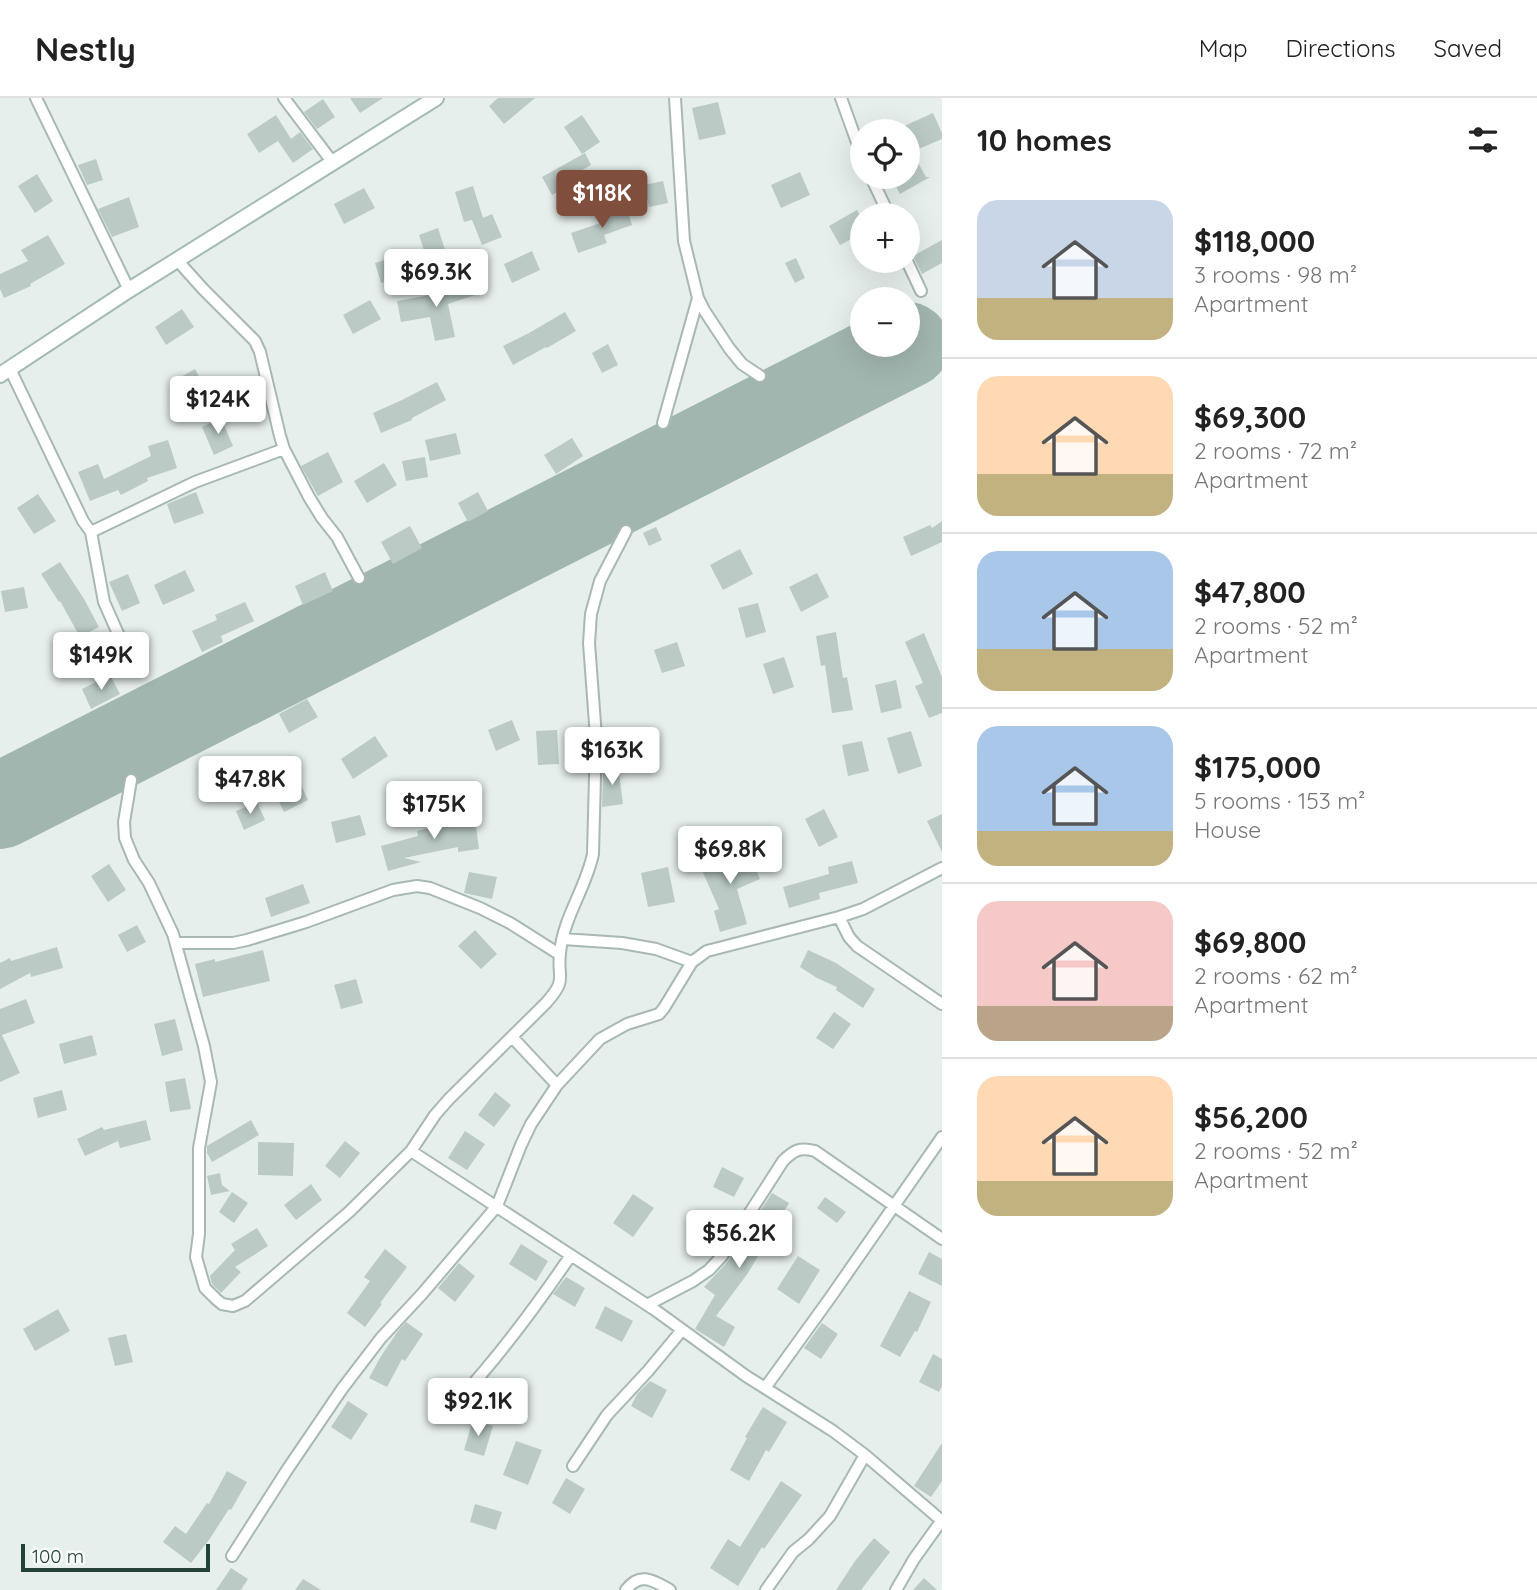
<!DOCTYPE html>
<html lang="en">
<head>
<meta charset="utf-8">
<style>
  body { margin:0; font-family:Quicksand,sans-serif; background:#f2f2f2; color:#222; height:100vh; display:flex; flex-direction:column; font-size:26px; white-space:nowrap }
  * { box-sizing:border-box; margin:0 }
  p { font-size:23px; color:#767676 }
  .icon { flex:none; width:38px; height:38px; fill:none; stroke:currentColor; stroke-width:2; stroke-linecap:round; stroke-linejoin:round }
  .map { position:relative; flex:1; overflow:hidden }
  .drawer { display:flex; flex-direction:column; background:#fff; width:595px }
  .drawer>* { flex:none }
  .buttons { position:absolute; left:850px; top:21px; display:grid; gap:14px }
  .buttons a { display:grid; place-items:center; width:70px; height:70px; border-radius:50%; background:#fff; box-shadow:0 7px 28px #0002; font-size:35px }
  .scale { position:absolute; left:21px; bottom:18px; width:189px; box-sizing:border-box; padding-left:7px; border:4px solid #24423a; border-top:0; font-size:19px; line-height:24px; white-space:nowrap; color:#24423a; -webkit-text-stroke:5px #f7fbf9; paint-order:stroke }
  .price { position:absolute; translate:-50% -60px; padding:0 16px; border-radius:7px; background:#fff; color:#222; font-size:23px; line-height:46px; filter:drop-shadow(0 2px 4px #0008) }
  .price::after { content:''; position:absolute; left:50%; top:42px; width:21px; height:16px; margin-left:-10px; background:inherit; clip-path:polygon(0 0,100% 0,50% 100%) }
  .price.current { background:#804e3d; color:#fff }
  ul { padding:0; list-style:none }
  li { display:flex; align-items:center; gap:21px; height:175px; padding:0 35px }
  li+li { border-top:2px solid #e0e0e0 }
  li span { display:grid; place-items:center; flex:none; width:196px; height:140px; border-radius:21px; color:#555 }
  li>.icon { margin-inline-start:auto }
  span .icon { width:84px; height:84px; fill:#fffc; stroke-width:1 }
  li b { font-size:30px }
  h2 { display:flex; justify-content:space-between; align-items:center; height:84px; padding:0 35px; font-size:30px }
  header { display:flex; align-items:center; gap:42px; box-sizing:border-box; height:98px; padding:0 35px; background:#fff; border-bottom:2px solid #e0e0e0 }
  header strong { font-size:33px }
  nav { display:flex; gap:38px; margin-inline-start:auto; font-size:24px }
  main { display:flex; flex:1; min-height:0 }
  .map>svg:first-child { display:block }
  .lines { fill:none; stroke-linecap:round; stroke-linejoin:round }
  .runway { stroke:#a2b6b0; stroke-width:86 }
  .building { fill:#bbcac4 }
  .minor-casing { stroke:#a8b8b2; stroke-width:14 }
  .secondary-casing { stroke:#a4bbb3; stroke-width:18 }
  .minor { stroke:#fff; stroke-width:10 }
  .secondary { stroke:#fff; stroke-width:14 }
</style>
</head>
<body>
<header>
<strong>Nestly</strong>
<nav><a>Map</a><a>Directions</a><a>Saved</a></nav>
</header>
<main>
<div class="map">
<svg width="942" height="1492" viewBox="0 0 942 1492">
  <rect width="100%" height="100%" fill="#e6efeb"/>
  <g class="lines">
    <path class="runway" d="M0,708L907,247"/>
  </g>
  <path class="building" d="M350,0H383L360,15Z
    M498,0H535L504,26L489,8Z
    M323,1L335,19L317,31L304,14Z
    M718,4L726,36L699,42L692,10Z
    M933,15L942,35V41L914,53L908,38V33H906L904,28Z
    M276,17L291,41L300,34L313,51L293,65L278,43L259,55L247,36Z
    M582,17L600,44L582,56L564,29Z
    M585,55L591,67L573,77L577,83L552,97L542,79Z
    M96,61L103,82L87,87L78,67Z
    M916,61L926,79H930L900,96L891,79H908V65Z
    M800,74L810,97L781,110L771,87Z
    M37,76L53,103L35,115L18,88Z
    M663,83L668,105L649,109L644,87Z
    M473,88L483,120L492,116L502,139L482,147L472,122L464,124L455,94Z
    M364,90L375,110L344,126L334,106Z
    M129,99L139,129L112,139L98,111Z
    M626,107L632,127L604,137L607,145L578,155L571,135L606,123L604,115Z
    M857,112L863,123V135L840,147L829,128Z
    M438,130L447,158L428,165L419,137Z
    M48,137L65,166L30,186L31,188L4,200L0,191V176L28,163L21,152Z
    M942,142V165L922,176L913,158Z
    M532,153L540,172L512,185L504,166Z
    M404,156L410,176L381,185L375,165Z
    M796,160L805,180L795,185L785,165Z
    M470,182L475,197L448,206L455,239L435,243L430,219L401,224L397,203L452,193L451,189Z
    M370,202L381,221L353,236L343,217Z
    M182,211L194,229L166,247L155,229Z
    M565,214L576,233L547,250L546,249L513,267L503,248L529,235Z
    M608,246L618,267L602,275L592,255Z
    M195,271L210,299L191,309L177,281Z
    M437,284L446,302L412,320V322L381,335L373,315L402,302Z
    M221,320L233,348L214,357L202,329Z
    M456,335L461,356L430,363L425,342Z
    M572,340L583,358L556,376L544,357Z
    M168,342L177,370L147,380L148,383L121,397L118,392L90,403L78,374L98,366L104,381L151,358L148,348Z
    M328,354L343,384L318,398L301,368Z
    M425,359L428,379L406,383L402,363Z
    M384,365L397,387L367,405L354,383Z
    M196,394L204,415L174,426L167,406Z
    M478,394L488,413L468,424L458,405Z
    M38,396L56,423L34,436L17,410Z
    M942,423V444L911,458L903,439L930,427L932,430Z
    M410,428L422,450L393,466L381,444Z
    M656,429L662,442L649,448L643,435Z
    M740,451L753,476L723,492L710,467Z
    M60,464L84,501L99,529L80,539L60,503L59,504L41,476Z
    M185,472L195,493L163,507L154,487Z
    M325,474L333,493L303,507L295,488Z
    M817,475L829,499L801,514L789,489Z
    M128,476L140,505L122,513L109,484Z
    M24,489L28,510L5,514L1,493Z
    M245,504L254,523L221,538L223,544L202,554L192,533L217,522L215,517Z
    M758,505L766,534L746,540L738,510Z
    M836,534L843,580L847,579L853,612L832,615L825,567L821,568L816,538Z
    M924,535L942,579V615L929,620L915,588L923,585L905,544Z
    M677,544L685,568L662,575L654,552Z
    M784,559L794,589L773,596L763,566Z
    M110,577L120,596L91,611L82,591Z
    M896,582L902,610L881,615L875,587Z
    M307,601L318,619L289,635L279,616Z
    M512,622L520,642L496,653L488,632Z
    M557,632L559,666L538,667L536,633Z
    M911,633L922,668L898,676L887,640Z
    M375,638L388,658L353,681L341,661Z
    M862,643L869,673L848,678L842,647Z
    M618,668L623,706L602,709L603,670Z
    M299,683L308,702L284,714L275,696Z
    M257,704L265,722L244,732L236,713Z
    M824,711L838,739L819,749L805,721Z
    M474,713L479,751L458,754V749L404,760L421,764L388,773L381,748L418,738L417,733L454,724L453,715Z
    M942,716V754L927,723Z
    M360,717L366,737L336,745L331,724Z
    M746,748L760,781L737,791L747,826L720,834L714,813L719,811L701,770Z
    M852,763L858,785L819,795L820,801L789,810L783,789L829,776L828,769Z
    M109,766L126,792L108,804L91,778Z
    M668,769L675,804L648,809L641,775Z
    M469,774L497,779L492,801L464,795Z
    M303,786L310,805L271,819L265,800Z
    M137,827L146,844L127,854L118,837Z
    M475,832L497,856L481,871L458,848Z
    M57,849L63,870L31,879L30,875L0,891V865L10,860L11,863Z
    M263,852L270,883L203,899L195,866L215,861V864Z
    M808,852L836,865L875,891L863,910L836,892L837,889L817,880L800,869Z
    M356,881L363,905L341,911L334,887Z
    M26,901L35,925L2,937L20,975L0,984V911Z
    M834,914L851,926L833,951L816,940Z
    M175,921L183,952L162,958L154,926Z
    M92,937L97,957L64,966L59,946Z
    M185,980L191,1011L170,1014L165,984Z
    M62,992L67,1012L38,1020L33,1000Z
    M495,994L511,1007L494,1029L478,1017Z
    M146,1022L151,1042L120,1050L118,1043L85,1058L77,1041L102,1029L104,1032Z
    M251,1022L259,1037L212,1064L207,1055V1048Z
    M465,1033L485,1046L467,1072L448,1060Z
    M345,1043L360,1055L340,1080L325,1068Z
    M258,1044L294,1045L293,1078L258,1077Z
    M722,1069L744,1080L734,1099L713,1089Z
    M220,1075L222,1087L230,1093L211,1097L207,1078Z
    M311,1086L322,1102L296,1122L284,1107Z
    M232,1094L248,1105L234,1125L219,1114Z
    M772,1095L789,1105L748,1175L716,1218L735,1229L724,1249L695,1231L715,1197L704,1189L729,1162Z
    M633,1096L654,1110L633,1139L613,1125Z
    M825,1099L846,1114L837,1125L817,1110Z
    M257,1130L268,1148L235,1169L241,1174L221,1195L212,1186L210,1178L235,1152L231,1146Z
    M521,1146L548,1163L536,1183L509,1166Z
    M385,1151L407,1169L380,1205L382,1206L365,1229L347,1215L370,1183L364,1179Z
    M929,1154L942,1161V1188L918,1176Z
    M798,1158L820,1172L799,1206L777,1191Z
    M459,1165L475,1178L455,1204L438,1190Z
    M566,1179L585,1190L575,1209L553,1196Z
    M909,1193L931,1204L917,1234L915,1233L900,1259L880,1248Z
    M605,1208L633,1223L622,1244L595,1230Z
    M58,1211L70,1233L35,1253L23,1231Z
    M406,1224L423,1236L405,1263L402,1261L387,1289L369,1280L381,1258L398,1233Z
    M822,1225L838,1236L821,1261L804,1250Z
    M126,1236L133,1264L115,1268L108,1240Z
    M933,1256L942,1261V1288L939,1294L919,1284Z
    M650,1283L667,1292L652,1320L631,1308L637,1296Z
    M348,1303L368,1316L351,1342L331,1329Z
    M763,1309L787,1324L769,1354L766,1352L749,1383L730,1372L747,1340L745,1339Z
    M473,1322L493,1328L484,1358L464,1352Z
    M516,1343L542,1352L528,1387L503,1377Z
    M942,1345V1383L931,1399L914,1388Z
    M227,1373L247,1384L231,1412L229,1411L209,1442L191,1465L163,1444L175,1428L186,1436L207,1405L209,1406Z
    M566,1380L585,1391L570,1416L552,1405Z
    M781,1383L802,1397L764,1451L762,1449L738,1488L710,1470L728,1441L740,1449Z
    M475,1406L502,1414L496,1432L470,1424Z
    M874,1440L890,1454L861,1492H836L855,1463Z
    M231,1470L248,1481L241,1492H216Z
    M924,1480L937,1492H913Z
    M303,1481L321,1492H295Z"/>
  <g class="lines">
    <defs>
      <path id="minor" d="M36,0L129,192
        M284,0L333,65
        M675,0L684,143L698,200L704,212L729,250L742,266L760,278
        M841,0L863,61
        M871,79L889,117
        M177,162L203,191L255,243L260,254L280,338L284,351L309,399L322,420L337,439L359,480
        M907,163L921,193
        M10,271L83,423L91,434L104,504L131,565
        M663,325L698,200
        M91,434L195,384L284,351
        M131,682L124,724L125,740L134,762L149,785L173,836L204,948L211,984L199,1050V1136L196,1159L205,1190L216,1201L222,1206L233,1208L245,1203L349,1114L411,1053L435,1017L449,1001L546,905C568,880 557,882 560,855C563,820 586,790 593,756L596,639L589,545L591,516L600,483L626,433
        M839,819L849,839L857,848L942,906
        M563,841L622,845L656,851L692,864
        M176,845H233L247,842L306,824L393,792L417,788L430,790L480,810L510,825L559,856
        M512,939L557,987
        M411,1053L655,1212L746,1278L833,1333L865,1357L942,1423
        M647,1207L693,1183L709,1172L722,1158L783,1063C794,1052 800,1049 815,1053L942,1141
        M765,1290L830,1200L942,1039
        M455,1306C498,1260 535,1210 571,1157
        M573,1368L607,1317L648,1273L682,1232
        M232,1458L287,1372L342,1291L381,1240L422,1196L497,1108L521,1047L531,1026L557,987L600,941L627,926L659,916L664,910L692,864L707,853L839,819L863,811L942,770
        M626,1492C640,1473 654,1483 670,1492
        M766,1492L793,1454L809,1441L830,1418L865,1357
        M896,1492L914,1461L942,1422"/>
      <path id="secondary" d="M0,277L129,192L436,0"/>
    </defs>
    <use href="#minor" class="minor-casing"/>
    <use href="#secondary" class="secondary-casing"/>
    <use href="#minor" class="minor"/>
    <use href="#secondary" class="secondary"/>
  </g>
</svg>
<div class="buttons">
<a><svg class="icon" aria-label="locate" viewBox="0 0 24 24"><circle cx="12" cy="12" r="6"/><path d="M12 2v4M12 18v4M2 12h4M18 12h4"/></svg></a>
<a>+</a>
<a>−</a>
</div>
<div class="scale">100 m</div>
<b class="price current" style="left:602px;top:132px">$118K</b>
<b class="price" style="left:436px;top:211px">$69.3K</b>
<b class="price" style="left:218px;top:338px">$124K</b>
<b class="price" style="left:101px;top:594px">$149K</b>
<b class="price" style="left:612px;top:689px">$163K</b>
<b class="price" style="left:250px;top:718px">$47.8K</b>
<b class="price" style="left:434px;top:743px">$175K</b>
<b class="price" style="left:730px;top:788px">$69.8K</b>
<b class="price" style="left:739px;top:1172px">$56.2K</b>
<b class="price" style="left:478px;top:1340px">$92.1K</b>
</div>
<section class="drawer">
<h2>10 homes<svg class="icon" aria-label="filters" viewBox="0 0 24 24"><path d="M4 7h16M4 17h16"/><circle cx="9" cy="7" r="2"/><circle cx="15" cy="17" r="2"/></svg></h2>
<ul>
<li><span style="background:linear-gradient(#c9d6e8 70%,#c2b280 0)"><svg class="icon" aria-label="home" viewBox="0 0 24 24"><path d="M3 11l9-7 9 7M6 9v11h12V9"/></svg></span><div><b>$118,000</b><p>3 rooms · 98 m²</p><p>Apartment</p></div></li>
<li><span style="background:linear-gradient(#ffd9b3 70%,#c2b280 0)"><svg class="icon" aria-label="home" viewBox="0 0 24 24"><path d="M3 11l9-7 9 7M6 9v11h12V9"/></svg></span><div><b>$69,300</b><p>2 rooms · 72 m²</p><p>Apartment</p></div></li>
<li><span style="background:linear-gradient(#a9c7e8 70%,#c2b280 0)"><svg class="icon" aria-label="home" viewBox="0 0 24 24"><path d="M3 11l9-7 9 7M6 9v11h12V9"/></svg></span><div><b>$47,800</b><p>2 rooms · 52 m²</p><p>Apartment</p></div></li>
<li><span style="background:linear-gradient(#a9c7e8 75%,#c2b280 0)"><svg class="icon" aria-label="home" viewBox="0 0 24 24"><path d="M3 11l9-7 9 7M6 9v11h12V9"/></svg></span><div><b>$175,000</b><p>5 rooms · 153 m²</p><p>House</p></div></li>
<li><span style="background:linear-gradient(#f6c9c9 75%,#b9a48a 0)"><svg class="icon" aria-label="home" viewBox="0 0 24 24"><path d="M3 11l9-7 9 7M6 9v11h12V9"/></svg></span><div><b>$69,800</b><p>2 rooms · 62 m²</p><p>Apartment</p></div></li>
<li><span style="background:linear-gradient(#ffd9b3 75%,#c2b280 0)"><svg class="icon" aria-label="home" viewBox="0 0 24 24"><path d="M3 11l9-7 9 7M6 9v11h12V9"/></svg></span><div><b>$56,200</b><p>2 rooms · 52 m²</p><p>Apartment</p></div></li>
</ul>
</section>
</main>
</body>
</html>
